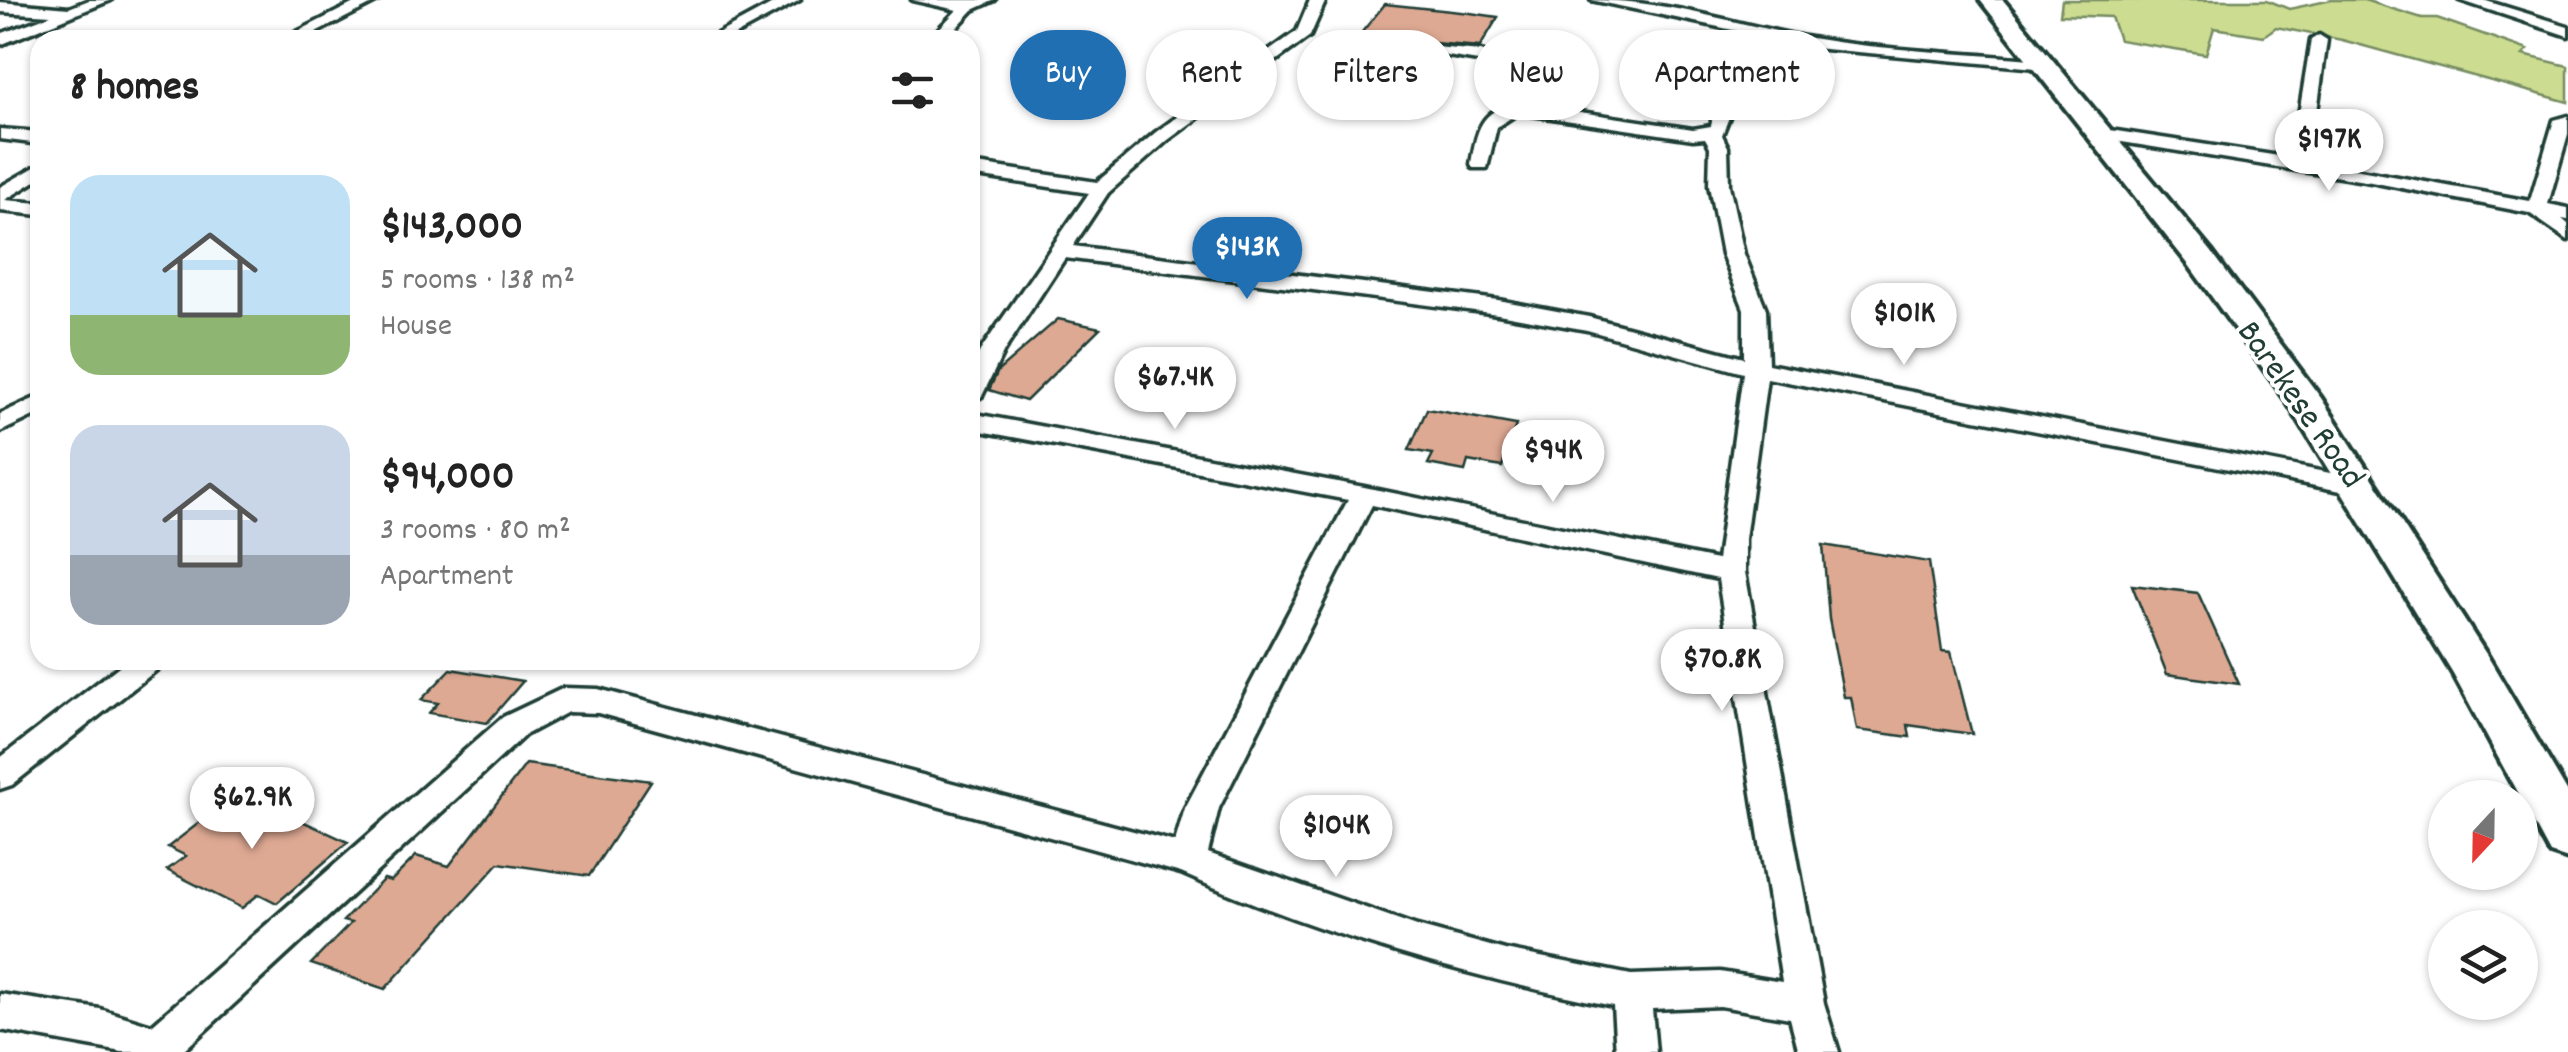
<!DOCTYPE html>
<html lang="en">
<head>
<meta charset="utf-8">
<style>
  body { margin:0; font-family:Dekko,sans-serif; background:#f2f2f2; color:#222; height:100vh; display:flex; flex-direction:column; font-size:38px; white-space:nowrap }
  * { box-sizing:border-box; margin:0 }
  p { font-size:32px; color:#767676 }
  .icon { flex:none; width:55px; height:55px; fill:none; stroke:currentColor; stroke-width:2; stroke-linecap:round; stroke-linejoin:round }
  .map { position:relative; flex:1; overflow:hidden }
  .panel { position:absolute; left:30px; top:30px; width:950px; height:640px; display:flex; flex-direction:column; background:#fff; border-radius:30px; box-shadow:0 2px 8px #0004 }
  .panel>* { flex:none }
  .hud { position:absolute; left:1010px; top:30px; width:950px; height:90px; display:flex; gap:20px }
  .needle { width:65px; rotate:202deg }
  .buttons { position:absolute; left:2428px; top:780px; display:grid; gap:20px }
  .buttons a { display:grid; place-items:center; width:110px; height:110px; border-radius:50%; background:#fff; box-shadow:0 2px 8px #0004; font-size:50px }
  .price { position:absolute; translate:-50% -85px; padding:0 22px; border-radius:35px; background:#fff; color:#222; font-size:32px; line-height:65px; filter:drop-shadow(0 2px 5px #0008) }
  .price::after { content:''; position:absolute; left:50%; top:60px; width:30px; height:22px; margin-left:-15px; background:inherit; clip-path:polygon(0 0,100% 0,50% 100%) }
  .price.current { background:#1f6fb2; color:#fff }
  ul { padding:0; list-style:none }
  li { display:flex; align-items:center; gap:30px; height:250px; padding:0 40px }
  li span { display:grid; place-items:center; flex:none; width:280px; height:200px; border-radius:30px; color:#555 }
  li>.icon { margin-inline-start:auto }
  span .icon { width:120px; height:120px; fill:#fffc; stroke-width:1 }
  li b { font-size:42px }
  h2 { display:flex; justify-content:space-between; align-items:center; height:120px; padding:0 40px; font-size:42px }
  .chip { padding:0 35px; border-radius:45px; background:#fff; box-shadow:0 2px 8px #0004; font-size:35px; line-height:90px }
  .chip.current { background:#1f6fb2; color:#fff }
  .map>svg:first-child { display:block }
  .green { fill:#ccdc90; stroke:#768c62; stroke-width:2.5 }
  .building { fill:#dea993; stroke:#1f3d34; stroke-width:2.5 }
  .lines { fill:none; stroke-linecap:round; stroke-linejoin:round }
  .minor-casing { stroke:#1f3d34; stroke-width:7 }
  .secondary-casing { stroke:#1f3d34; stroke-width:8 }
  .minor { fill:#fff; fill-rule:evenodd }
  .secondary { fill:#fff; fill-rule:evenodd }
  .labels { text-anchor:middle; stroke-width:8; stroke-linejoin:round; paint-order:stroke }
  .street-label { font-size:35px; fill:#1f3d34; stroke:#fff }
</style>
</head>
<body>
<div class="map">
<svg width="2568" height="1052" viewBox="0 0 2568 1052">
  <rect width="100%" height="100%" fill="#fff"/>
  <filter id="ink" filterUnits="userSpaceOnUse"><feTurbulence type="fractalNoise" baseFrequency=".01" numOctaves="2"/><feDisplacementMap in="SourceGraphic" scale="20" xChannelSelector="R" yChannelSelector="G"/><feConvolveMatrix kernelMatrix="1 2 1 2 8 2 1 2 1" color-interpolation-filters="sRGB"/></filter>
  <g filter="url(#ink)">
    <path class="green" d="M2062,0H2267L2289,9L2332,0H2364L2422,18H2437L2528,50L2523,55L2568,66V102L2342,40L2276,27L2264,36L2214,28L2206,54L2119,40L2111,17L2060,15Z"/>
    <path class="building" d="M1385,4L1470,13L1498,17L1480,47L1423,42L1419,46L1357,38Z
      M1058,319L1100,328L1026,401L989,390L998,371Z
      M1427,409L1516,425L1502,467L1468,461L1465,471L1428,464L1433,454L1409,450Z
      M1823,545L1929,562L1942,651L1951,652L1972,734L1908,725L1910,737L1857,730L1851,697H1844L1829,619Z
      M2132,585L2198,593L2239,684L2167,674Z
      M451,669L523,681L487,723L429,713L438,703L421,700Z
      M526,764L651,781L589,876L499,863L385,989L311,964L351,923L343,921L384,879L391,881L416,856L449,866Z
      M239,792L348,842L277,903L259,894L242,908L167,870L186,856L168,847Z"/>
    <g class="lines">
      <defs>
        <path id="minor" d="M89,0H111L0,45V34L51,15L0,12V2L69,8Z
          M360,0H380L302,40H281Z
          M780,0H800L726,40H706Z
          M912,0H995L973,10L945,40H928L957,10Z
          M1310,0H1326L1310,36L1168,140L1108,193L1073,246L1498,300L1589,317L1744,358V309L1722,254L1709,185L1710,147L1705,138L1693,139L1518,113L1497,127L1487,168H1473L1471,164C1476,136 1478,113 1509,105L1508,71L1478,61L1423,52V46L1481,51L1522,64L1527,104L1693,129L1711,126L1712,122L1706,53L1747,33L1591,0C1668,0 1737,25 1811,38C1887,51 1966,53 2042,60L2048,61V69L1813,48L1765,37L1722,55L1731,112L1722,135L1728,147L1729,185L1744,254L1766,309L1768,364L2361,479L2374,487L2361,495L1767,378L1745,539V572L1824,1003L1839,1052H1799L1790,1018L1720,1006L1652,1009L1656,1052H1616L1613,1006C1465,976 1318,934 1181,873L598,713L568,712L525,735L182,1052H122L0,1030V994L100,1009L152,1025L503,717L564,688L598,689L1175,842L1185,808L1348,500L970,429V413L1364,487L1717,560L1743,373L1587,330L1498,314L1065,258L1004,351L982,396L970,403V372L980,351L1089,193L970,175V163L1097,182L1156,132L1297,31ZM1372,505L1718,579L1782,982L1720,972L1631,975L1505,950L1417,926L1208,853L1219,808Z
          M2459,0H2483L2568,26V36Z
          M2319,35L2327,40L2310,161L2530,201L2554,120L2568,116V134L2548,204L2568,208V220L2562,219L2568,224V240L2529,213L2371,182L2097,138L2088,133L2097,128L2292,158L2311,40Z
          M0,129L40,132V144L0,139Z
          M40,164V178L5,200L40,203V215L0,211V187Z
          M40,396V413L0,432V414Z
          M127,660H163L159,668L12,785L0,789V758Z"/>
        <path id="secondary" d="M1980,0H2003L2211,251L2321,398L2488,657L2568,793V859L2550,853L2453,674L2286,400L2189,265Z"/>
      </defs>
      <use href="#minor" class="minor-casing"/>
      <use href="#secondary" class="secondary-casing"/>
      <use href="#minor" class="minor"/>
      <use href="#secondary" class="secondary"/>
    </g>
  </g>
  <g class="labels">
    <g class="street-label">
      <text transform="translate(2303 403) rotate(55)" y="12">Barekese Road</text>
    </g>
  </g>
</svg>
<div class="buttons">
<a><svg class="needle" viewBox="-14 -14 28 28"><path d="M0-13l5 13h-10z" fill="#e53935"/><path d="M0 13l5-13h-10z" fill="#767676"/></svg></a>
<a><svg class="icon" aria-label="layers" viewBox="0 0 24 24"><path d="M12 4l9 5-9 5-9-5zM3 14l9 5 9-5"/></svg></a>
</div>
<b class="price" style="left:2329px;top:194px">$197K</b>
<b class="price current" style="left:1247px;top:302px">$143K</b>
<b class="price" style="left:1904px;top:368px">$101K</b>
<b class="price" style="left:1175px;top:432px">$67.4K</b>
<b class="price" style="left:1553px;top:505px">$94K</b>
<b class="price" style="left:1722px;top:714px">$70.8K</b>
<b class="price" style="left:252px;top:852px">$62.9K</b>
<b class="price" style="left:1336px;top:880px">$104K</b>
<div class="hud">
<a class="chip current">Buy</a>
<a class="chip">Rent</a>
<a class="chip">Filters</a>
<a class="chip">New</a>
<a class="chip">Apartment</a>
</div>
<section class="panel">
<h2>8 homes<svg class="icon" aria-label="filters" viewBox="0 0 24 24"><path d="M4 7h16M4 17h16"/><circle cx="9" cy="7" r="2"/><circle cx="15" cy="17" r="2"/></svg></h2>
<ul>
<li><span style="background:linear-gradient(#bfe0f5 70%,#8fb573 0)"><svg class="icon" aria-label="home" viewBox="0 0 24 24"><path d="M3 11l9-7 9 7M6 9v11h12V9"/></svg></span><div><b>$143,000</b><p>5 rooms · 138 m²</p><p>House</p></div></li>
<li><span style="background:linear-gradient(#c9d6e8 65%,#9aa5b1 0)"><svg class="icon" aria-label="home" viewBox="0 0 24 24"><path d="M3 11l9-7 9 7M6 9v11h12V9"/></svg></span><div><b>$94,000</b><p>3 rooms · 80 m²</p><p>Apartment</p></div></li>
</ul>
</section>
</div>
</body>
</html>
